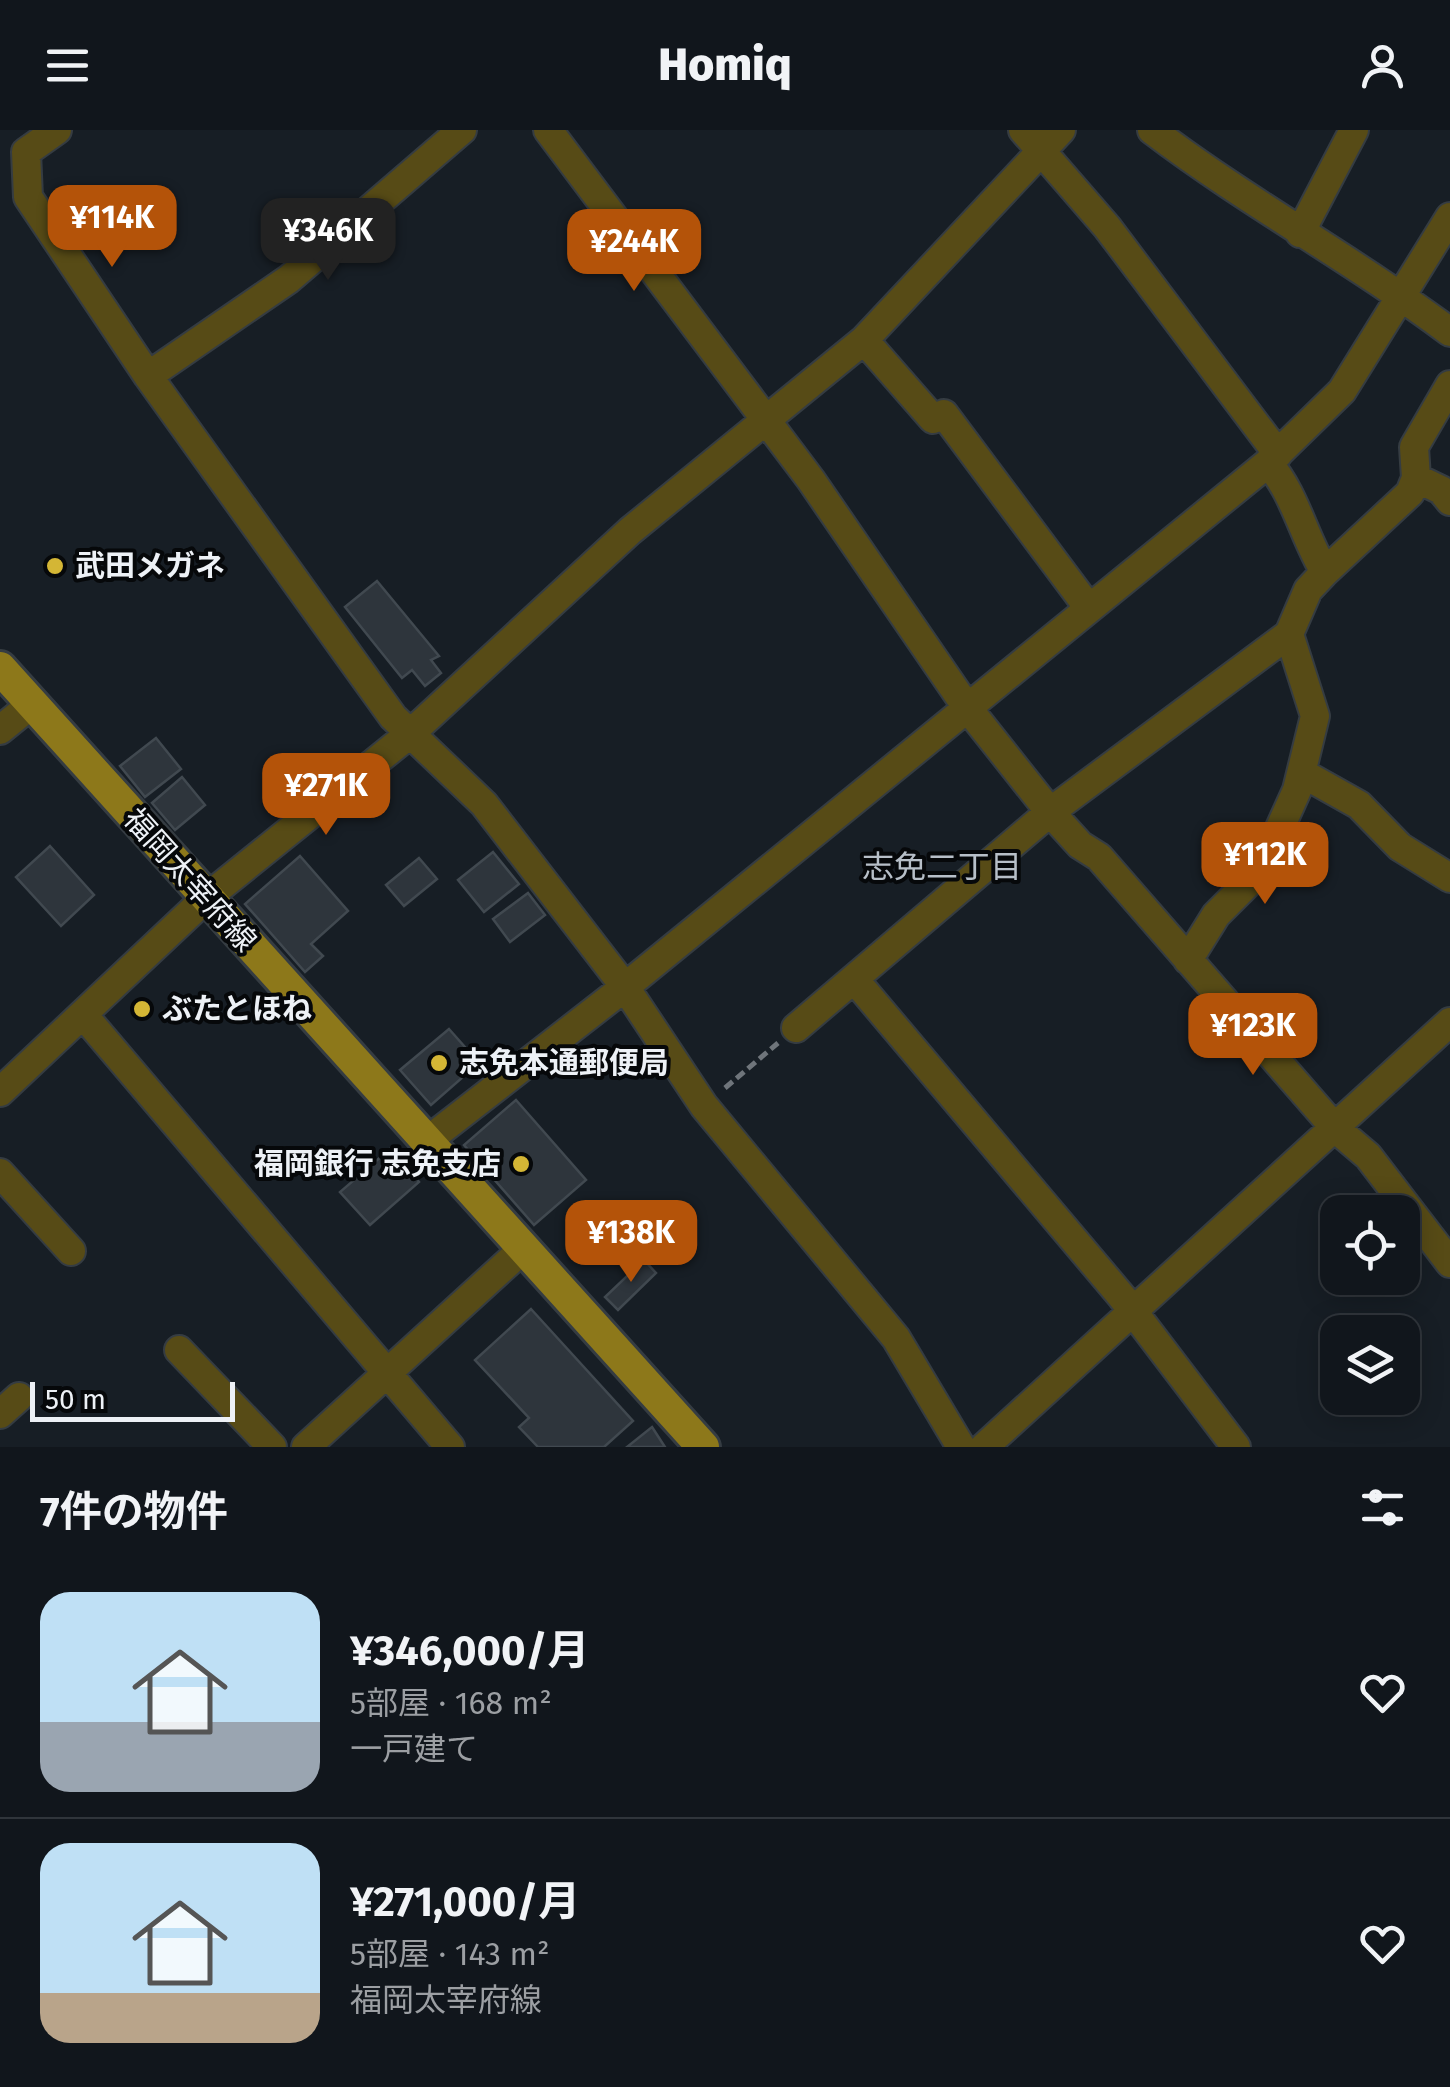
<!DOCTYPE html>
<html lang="ja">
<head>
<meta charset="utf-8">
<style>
  body { margin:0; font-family:"Fira Sans","Noto Sans JP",sans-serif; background:#1e2329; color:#f1f3f6; height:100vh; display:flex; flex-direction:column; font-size:38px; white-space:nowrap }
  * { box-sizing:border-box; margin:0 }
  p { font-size:32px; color:#9c9fa3 }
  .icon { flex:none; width:55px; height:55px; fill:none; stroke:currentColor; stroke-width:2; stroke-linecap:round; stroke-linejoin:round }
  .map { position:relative; height:1317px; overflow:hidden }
  .panel { display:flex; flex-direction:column; background:#11161c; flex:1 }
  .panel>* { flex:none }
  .controls { position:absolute; left:1320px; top:1065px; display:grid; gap:20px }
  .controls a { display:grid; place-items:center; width:100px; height:100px; border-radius:20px; background:#11161c; box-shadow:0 5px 25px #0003,0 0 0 2px #30353b; font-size:50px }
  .scale { position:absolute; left:30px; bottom:25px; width:205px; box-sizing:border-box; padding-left:10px; border:5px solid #edf1f6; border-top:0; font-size:28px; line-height:35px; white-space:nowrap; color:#edf1f6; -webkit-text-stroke:8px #06080a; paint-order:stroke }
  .price { position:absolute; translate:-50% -85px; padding:0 22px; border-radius:20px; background:#b45309; color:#fff; font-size:32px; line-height:65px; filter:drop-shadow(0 2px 5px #0008) }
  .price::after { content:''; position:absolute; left:50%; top:60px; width:30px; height:22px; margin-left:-15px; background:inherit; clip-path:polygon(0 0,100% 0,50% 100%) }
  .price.on { background:#222; color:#fff }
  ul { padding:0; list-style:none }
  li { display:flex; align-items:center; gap:30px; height:250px; padding:0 40px }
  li+li { border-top:2px solid #30353b }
  li span { display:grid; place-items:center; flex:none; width:280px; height:200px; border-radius:30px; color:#555 }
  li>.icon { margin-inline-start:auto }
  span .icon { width:120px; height:120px; fill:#fffc; stroke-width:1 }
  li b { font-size:42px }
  h2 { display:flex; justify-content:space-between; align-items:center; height:120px; padding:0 40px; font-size:42px }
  header { display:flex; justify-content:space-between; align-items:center; height:130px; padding:0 40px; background:#11161c; font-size:45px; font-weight:800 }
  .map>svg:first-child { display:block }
  .building { fill:#2e353c; stroke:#414950; stroke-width:2.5 }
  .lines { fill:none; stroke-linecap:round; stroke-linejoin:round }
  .minor-casing { stroke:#353c42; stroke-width:32 }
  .major-casing { stroke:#353c42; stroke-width:38 }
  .path { stroke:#6f757b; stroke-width:5; stroke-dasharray:10 5; stroke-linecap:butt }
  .minor { stroke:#574b16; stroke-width:28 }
  .major { stroke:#8d781a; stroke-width:32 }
  .poi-dot { fill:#d4b635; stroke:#06080a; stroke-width:4 }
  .labels { text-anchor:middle; stroke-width:8; stroke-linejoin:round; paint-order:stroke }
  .poi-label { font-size:30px; font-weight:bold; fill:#edf1f6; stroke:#06080a; text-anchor:start }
  .street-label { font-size:30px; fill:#edf1f6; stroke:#06080a }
  .neighbourhood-label { font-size:32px; fill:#b7bfc8; stroke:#06080a }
</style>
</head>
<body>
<header><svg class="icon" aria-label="menu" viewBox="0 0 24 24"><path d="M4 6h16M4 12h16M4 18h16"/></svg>Homiq<svg class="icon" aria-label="person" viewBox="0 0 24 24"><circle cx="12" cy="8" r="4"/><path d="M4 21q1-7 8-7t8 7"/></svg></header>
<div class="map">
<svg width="1450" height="1317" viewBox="0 0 1450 1317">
  <rect width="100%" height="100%" fill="#171e25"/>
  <path class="building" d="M377,451L439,526L431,530L441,543L425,556L412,540L402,548L345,477Z
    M156,608L181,639L145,667L120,636Z
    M182,647L205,675L175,700L152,673Z
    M50,716L94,765L61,796L16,747Z
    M493,722L519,754L484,782L458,750Z
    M300,726L348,781L311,814L323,826L305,842L245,774Z
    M419,728L437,749L404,776L386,755Z
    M528,763L545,785L510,812L493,789Z
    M449,899L479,933L431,975L400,940Z
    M516,970L586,1050L534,1095L464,1015Z
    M390,1019L419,1052L370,1095L340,1062Z
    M644,1130L656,1143L618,1180L605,1167Z
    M531,1179L633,1291L604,1317H538L519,1297L529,1288L475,1230Z
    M652,1297L665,1317H627Z"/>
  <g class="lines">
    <defs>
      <path id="minor" d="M57,0L26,22L28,67L148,246L393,587L484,674L625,857L704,976L896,1208L961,1317
        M548,0L811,350L966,576L1050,682L1080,715L1099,727L1335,998L1368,1026L1450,1133
        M1023,0L1107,97L1278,324
        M1152,0C1248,73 1354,130 1450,202
        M1300,103L1354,0
        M864,210L933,289L944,284L1088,477
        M148,246L289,149L462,0
        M1416,348L1414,317L1450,255
        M1325,442L1410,363L1416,348L1441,360L1450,371
        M0,600L32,574
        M1302,643L1359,675L1400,717L1450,748
        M1188,830L1216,785L1261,740L1297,660L1315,586L1289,504L1308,460L1325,442C1304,408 1295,363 1268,333
        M854,849L1122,1167L1236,1317
        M85,887L450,1317
        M796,898L1050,682L1289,504
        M0,962L205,769L411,603L630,401L864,210L1061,0
        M427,1011L625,857L1268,333L1342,261L1450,87
        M0,1043L71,1121
        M179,1220L272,1317
        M0,1284L19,1267
        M306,1317L523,1119
        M984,1317L1450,892"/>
      <path id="major" d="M0,538L703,1317"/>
    </defs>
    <use href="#minor" class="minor-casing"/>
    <use href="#major" class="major-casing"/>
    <path class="path" d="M725,958L778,913"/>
    <use href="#minor" class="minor"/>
    <use href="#major" class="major"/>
  </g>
  <g class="poi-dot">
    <circle cx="55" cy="436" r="10"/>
    <circle cx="142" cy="879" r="10"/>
    <circle cx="439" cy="933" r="10"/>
    <circle cx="521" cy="1034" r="10"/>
  </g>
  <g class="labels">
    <g class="poi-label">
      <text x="75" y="446">武田メガネ</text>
      <text x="162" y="889">ぶたとほね</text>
      <text x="459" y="943">志免本通郵便局</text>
      <text x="501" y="1044" text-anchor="end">福岡銀行 志免支店</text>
    </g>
    <g class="street-label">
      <text transform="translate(190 750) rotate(48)" y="10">福岡太宰府線</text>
    </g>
    <g class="neighbourhood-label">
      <text x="942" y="748">志免二丁目</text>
    </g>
  </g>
</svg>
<div class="controls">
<a><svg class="icon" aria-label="locate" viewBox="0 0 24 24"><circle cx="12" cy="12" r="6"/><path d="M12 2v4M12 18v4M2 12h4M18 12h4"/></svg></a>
<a><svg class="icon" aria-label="layers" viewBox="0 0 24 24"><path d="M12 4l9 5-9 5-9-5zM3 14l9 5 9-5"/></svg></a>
</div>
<div class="scale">50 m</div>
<b class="price" style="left:112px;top:140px">¥114K</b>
<b class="price on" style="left:328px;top:153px">¥346K</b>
<b class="price" style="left:634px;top:164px">¥244K</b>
<b class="price" style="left:326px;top:708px">¥271K</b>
<b class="price" style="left:1265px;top:777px">¥112K</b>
<b class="price" style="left:1253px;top:948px">¥123K</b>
<b class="price" style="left:631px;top:1155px">¥138K</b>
</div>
<section class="panel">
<h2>7件の物件<svg class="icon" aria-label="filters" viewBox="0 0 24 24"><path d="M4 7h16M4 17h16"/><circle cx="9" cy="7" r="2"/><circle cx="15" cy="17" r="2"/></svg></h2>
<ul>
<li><span style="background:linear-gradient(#bfe0f5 65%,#9aa5b1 0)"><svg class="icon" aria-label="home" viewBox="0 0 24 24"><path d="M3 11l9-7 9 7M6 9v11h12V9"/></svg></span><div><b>¥346,000/月</b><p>5部屋 · 168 m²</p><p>一戸建て</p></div><svg class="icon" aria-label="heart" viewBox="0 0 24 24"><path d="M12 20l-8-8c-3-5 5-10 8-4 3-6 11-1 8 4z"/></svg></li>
<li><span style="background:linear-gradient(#bfe0f5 75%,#b9a48a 0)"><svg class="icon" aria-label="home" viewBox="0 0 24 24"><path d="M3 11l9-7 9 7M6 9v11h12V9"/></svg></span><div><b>¥271,000/月</b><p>5部屋 · 143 m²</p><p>福岡太宰府線</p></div><svg class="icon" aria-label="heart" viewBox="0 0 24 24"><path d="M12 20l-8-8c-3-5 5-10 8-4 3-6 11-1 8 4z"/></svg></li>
</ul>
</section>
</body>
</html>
